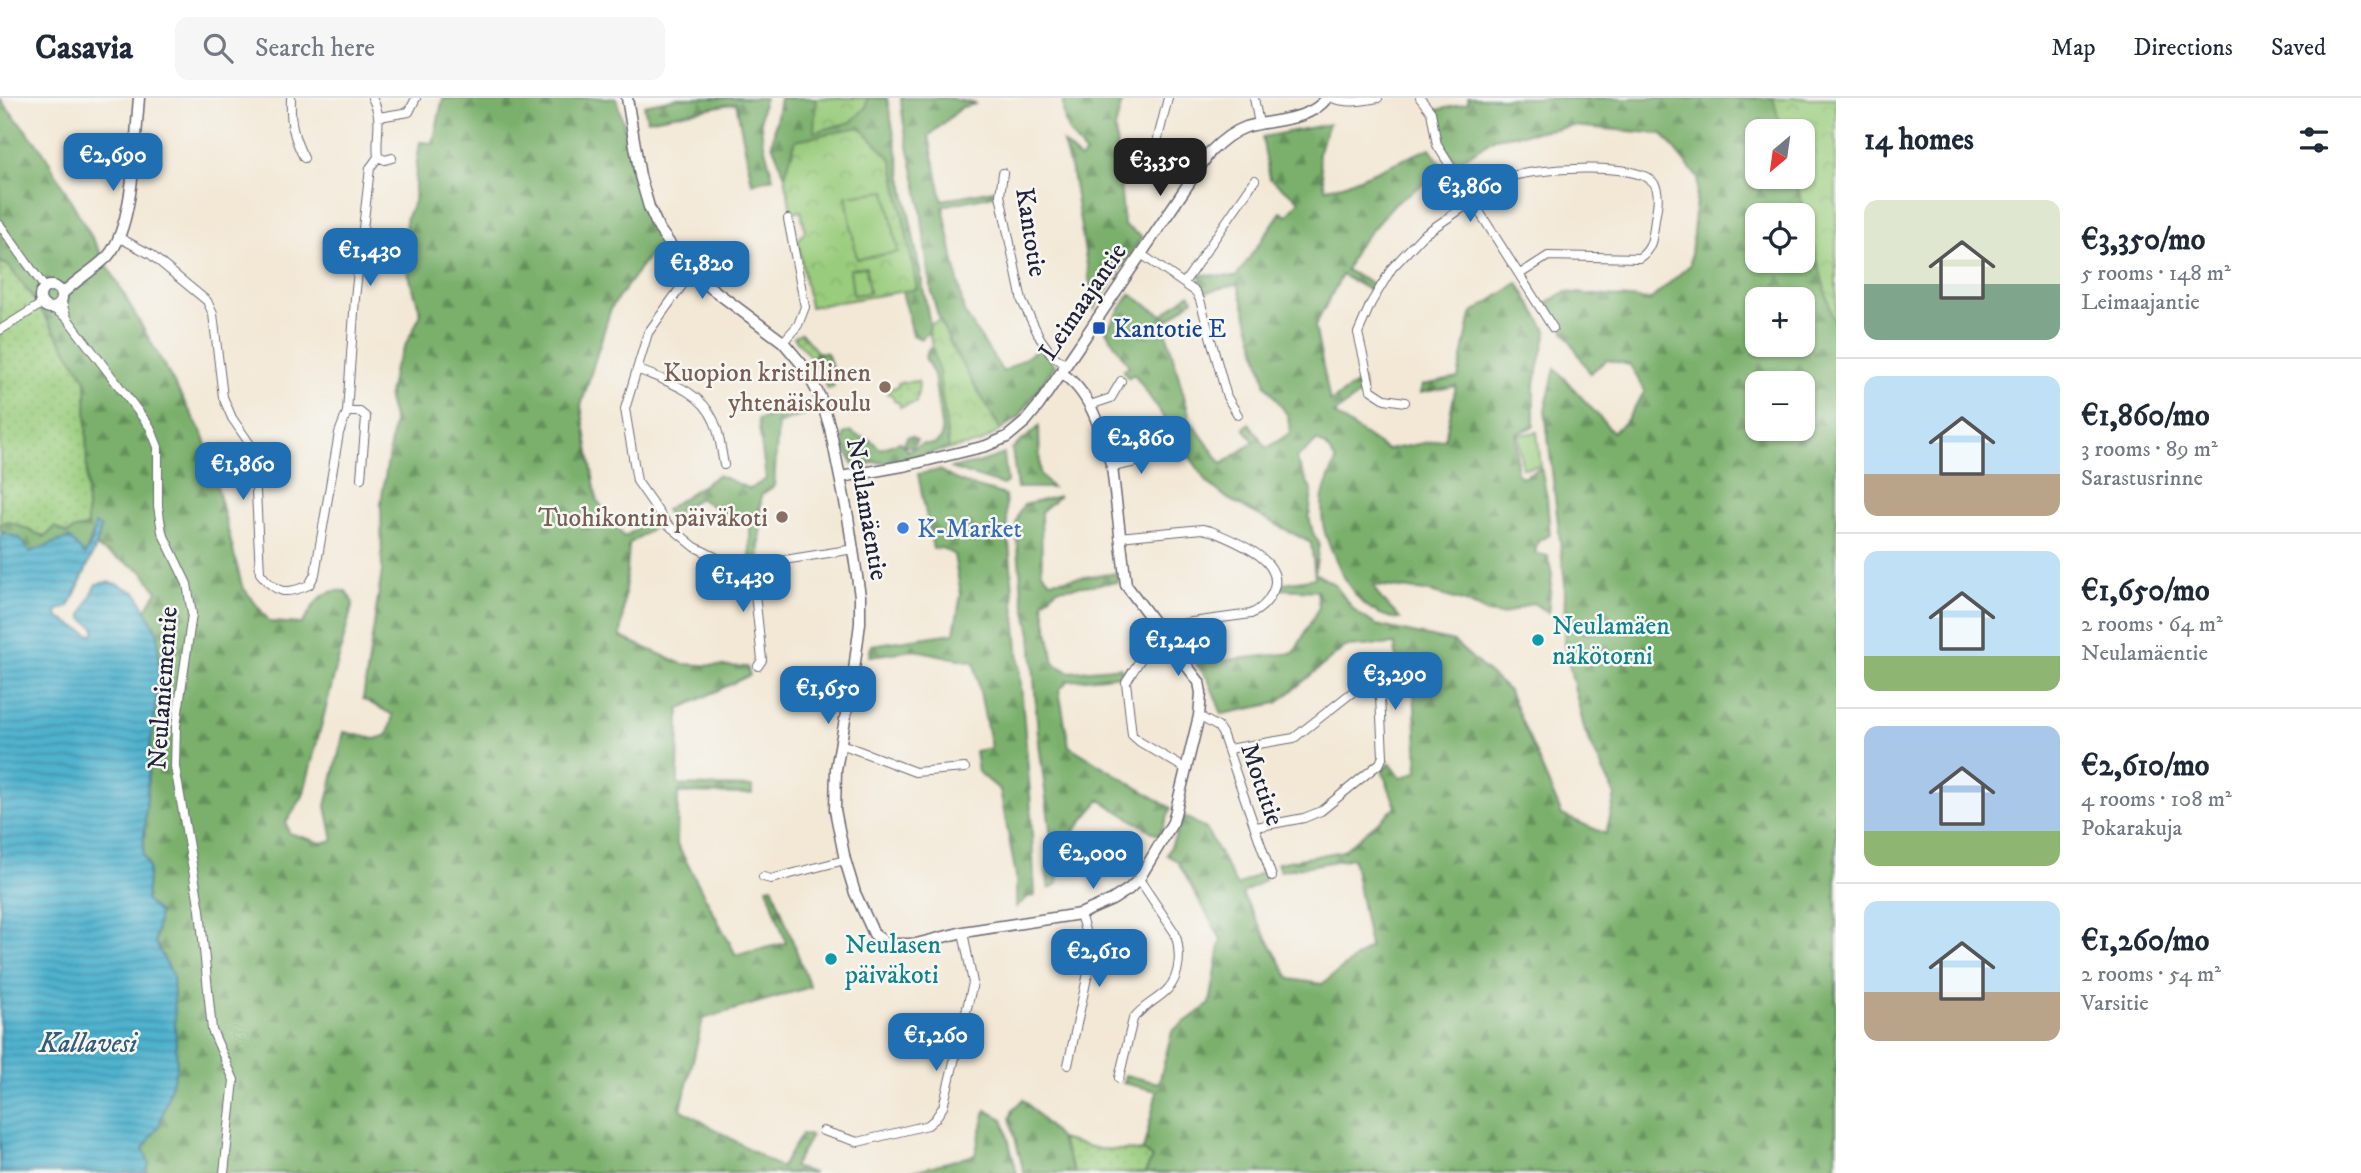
<!DOCTYPE html>
<html lang="en">
<head>
<meta charset="utf-8">
<style>
  body { margin:0; font-family:"IM FELL DW Pica",serif; background:#f6f6f7; color:#1f2937; height:100vh; display:flex; flex-direction:column; font-size:26px; white-space:nowrap }
  * { box-sizing:border-box; margin:0 }
  p { font-size:23px; color:#747a83 }
  .icon { flex:none; width:38px; height:38px; fill:none; stroke:currentColor; stroke-width:2; stroke-linecap:round; stroke-linejoin:round }
  .map { position:relative; flex:1; overflow:hidden }
  .sheet { display:flex; flex-direction:column; background:#fff; width:525px }
  .sheet>* { flex:none }
  .needle { width:46px; rotate:209deg }
  .buttons { position:absolute; left:1745px; top:21px; display:grid; gap:14px }
  .buttons a { display:grid; place-items:center; width:70px; height:70px; border-radius:14px; background:#fff; box-shadow:0 2px 5px #0004; font-size:35px }
  .price { position:absolute; translate:-50% -60px; padding:0 16px; border-radius:14px; background:#1f6fb2; color:#fff; font-size:23px; line-height:46px; filter:drop-shadow(0 2px 4px #0008) }
  .price::after { content:''; position:absolute; left:50%; top:42px; width:21px; height:16px; margin-left:-10px; background:inherit; clip-path:polygon(0 0,100% 0,50% 100%) }
  .price.current { background:#222; color:#fff }
  ul { padding:0; list-style:none }
  li { display:flex; align-items:center; gap:21px; height:175px; padding:0 28px }
  li+li { border-top:2px solid #e0e1e3 }
  li span { display:grid; place-items:center; flex:none; width:196px; height:140px; border-radius:14px; color:#555 }
  li>.icon { margin-inline-start:auto }
  span .icon { width:84px; height:84px; fill:#fffc; stroke-width:1 }
  li b { font-size:30px }
  h2 { display:flex; justify-content:space-between; align-items:center; height:84px; padding:0 28px; font-size:30px }
  header { display:flex; align-items:center; gap:42px; box-sizing:border-box; height:98px; padding:0 35px; background:#fff; border-bottom:2px solid #e0e1e3 }
  header strong { font-size:33px }
  nav { display:flex; gap:38px; margin-inline-start:auto; font-size:24px }
  .search { width:490px; height:63px; background:#f6f6f7; display:flex; align-items:center; gap:18px; box-sizing:border-box; padding:0 24px; border-radius:14px; color:#747a83; font-size:26px }
  main { display:flex; flex:1; min-height:0 }
  .map>svg:first-child { display:block }
  .grass { fill:url(#grass-dots); stroke:#5e775c; stroke-width:2 }
  .forest { fill:url(#forest-firs); stroke:#4e6954; stroke-width:2; fill-rule:evenodd }
  .park { fill:url(#park-crowns); stroke:#5e775c; stroke-width:2 }
  .pitch { fill:#99cc7c; stroke:#5e775c; stroke-width:2 }
  .water { fill:url(#water-rules); stroke:#386a84; stroke-width:2 }
  .lines { fill:none; stroke-linecap:round; stroke-linejoin:round }
  .minor-casing { stroke:#6b6771; stroke-width:10 }
  .tertiary-casing { stroke:#6b6771; stroke-width:13 }
  .minor { stroke:#fff; stroke-width:8 }
  .tertiary { stroke:#fff; stroke-width:10 }
  .transit-dot { fill:#1a4fb4; stroke:#f6f6f2; stroke-width:2.5 }
  .education-dot { fill:#8d6e63; stroke:#f6f6f2; stroke-width:2.5 }
  .shop-dot { fill:#3f7fe0; stroke:#f6f6f2; stroke-width:2.5 }
  .culture-dot { fill:#0f9aa8; stroke:#f6f6f2; stroke-width:2.5 }
  .labels { text-anchor:middle; stroke-width:5; stroke-linejoin:round; paint-order:stroke }
  .street-label { font-size:26px; fill:#22223b; stroke:#f6f6f2 }
  .transit-label { font-size:26px; fill:#164399; stroke:#f6f6f2; text-anchor:start }
  .education-label { font-size:26px; fill:#785e54; stroke:#f6f6f2; text-anchor:end }
  .shop-label { font-size:26px; fill:#366cbe; stroke:#f6f6f2; text-anchor:start }
  .culture-label { font-size:26px; fill:#0d838f; stroke:#f6f6f2; text-anchor:start }
  .water-label { font-size:28px; font-style:italic; fill:#345c76; stroke:#f6f6f2 }
</style>
</head>
<body>
<header>
<strong>Casavia</strong>
<div class="search"><svg class="icon" aria-label="search" viewBox="0 0 24 24"><circle cx="10" cy="10" r="6"/><path d="M15 15l6 6"/></svg>Search here</div>
<nav><a>Map</a><a>Directions</a><a>Saved</a></nav>
</header>
<main>
<div class="map">
<svg width="1836" height="1075" viewBox="0 0 1836 1075">
  <defs>
    <pattern id="grass-dots" width="8" height="8" patternUnits="userSpaceOnUse" patternTransform="scale(1.75)"><rect width="8" height="8" fill="#99cc7c"/><path d="M2 2h.1M6 6h.1" fill="none" stroke="#84af6c" stroke-width="1.8" stroke-linecap="round"/></pattern>
    <pattern id="forest-firs" width="22" height="20" patternUnits="userSpaceOnUse" patternTransform="scale(1.75)"><rect width="22" height="20" fill="#7ab06c"/><path d="M5 1l3.5 6h-7zM16 11l3.5 6h-7z" fill="#648f5a"/></pattern>
    <pattern id="park-crowns" width="20" height="18" patternUnits="userSpaceOnUse" patternTransform="scale(1.75)"><rect width="20" height="18" fill="#99cc7c"/><path d="M2 6a3 3 0 1 1 6 0M12 15a3 3 0 1 1 6 0" fill="none" stroke="#84af6c"/></pattern>
    <pattern id="water-rules" width="6" height="5" patternUnits="userSpaceOnUse" patternTransform="scale(1.75)"><rect width="6" height="5" fill="#4fb2ce"/><path d="M0 2.5h6" fill="none" stroke="#4190a8"/></pattern>
  </defs>
  <rect width="100%" height="100%" fill="#f6f6f2"/>
  <filter id="ink" filterUnits="userSpaceOnUse"><feTurbulence type="fractalNoise" baseFrequency=".0143" numOctaves="2"/><feDisplacementMap in="SourceGraphic" scale="14" xChannelSelector="R" yChannelSelector="G"/><feConvolveMatrix kernelMatrix="1 2 1 2 8 2 1 2 1" color-interpolation-filters="sRGB"/></filter>
  <filter id="wash" filterUnits="userSpaceOnUse"><feTurbulence type="fractalNoise" baseFrequency=".00686" numOctaves="4" result="noise"/><feDisplacementMap in="SourceGraphic" scale="28" xChannelSelector="R" yChannelSelector="G"/><feGaussianBlur stdDeviation="1.57" result="paint"/><feColorMatrix in="noise" values="0 0 0 0 0 0 0 0 0 0 0 0 0 0 0 0 0 1.4 0 .05"/><feComposite in="paint" operator="in"/></filter>
  <g filter="url(#wash)">
    <rect width="100%" height="100%" fill="#f3e8d6"/>
    <path class="grass" d="M0,164L8,167L31,197L87,282V429C78,430 74,433 66,436C45,443 27,433 8,423L0,427Z
      M801,235L820,257L834,289L828,291L818,269L794,239Z
      M918,283L919,288L916,305L900,309L899,304H895L891,296H888V291L898,289V285Z
      M1060,1041L1099,1051L1143,1053L1152,1060L1145,1075H1075Z"/>
    <path class="forest" d="M443,0H616L659,144L611,210L581,308L597,402L624,439L656,418L661,425L629,446L621,539L682,566L747,569L750,577L679,611L678,687L752,689V696L678,695L677,746L736,857L786,845L767,789L772,788L810,889L703,921L681,1011L781,1070L802,1036L811,1038L793,1069L814,1075H146L149,1065L143,1051L159,1028L173,878L155,844L159,815L146,803L149,769L143,756L150,651L159,580L158,536L146,512L157,493L141,472L96,449L99,439L94,432L85,458L69,440L29,454L20,440L0,433V427L8,423L45,439L55,429L67,436L75,431L87,429L86,282L31,197L8,167L0,164V1L43,53L205,340L242,488L270,524L302,526C315,506 320,490 346,493L353,505L303,698L286,725L289,735L322,745L333,742L326,708L344,634L375,641L388,637L393,617L363,601L382,473L381,404L394,324L388,302L394,270L421,216L406,168L404,135L407,118L414,104L416,70L420,44L433,45Z
      M678,0H765C754,24 767,56 773,80L752,85L736,5L647,22L644,7Z
      M780,0H887L930,226L929,234L921,241L913,237L902,193L916,191L892,62L859,30L796,42L785,78L772,46Z
      M901,0H949L976,6L962,9L929,38L942,102L993,92L994,97L943,108L964,214L1003,274L1041,250L1055,267L1019,319L1001,332C981,297 957,263 941,225C926,188 926,144 920,105C915,72 902,33 901,0Z
      M1063,0H1123L1115,30L1124,127L1142,139L1094,211L1073,80L1063,45L1080,61L1086,56C1068,35 1062,28 1063,0Z
      M1468,0H1836V1075H1145L1152,1060L1143,1053L1157,993L1123,985L1125,977L1159,985L1172,933L1210,906L1221,841L1177,763L1167,757L1184,718L1206,731L1237,788L1262,774L1265,782L1242,796L1290,881L1322,886L1370,849L1353,760L1280,773L1277,765L1343,753L1396,709L1382,672L1390,665L1401,680L1418,673L1414,589L1385,590V580L1398,579L1395,546L1345,549L1277,605L1222,616L1208,581L1195,565L1294,555L1319,509L1317,493L1281,491L1285,485L1315,480L1311,445L1228,401L1208,385L1190,359L1178,361L1168,346L1177,339L1134,276L1128,280L1123,273L1129,268L1106,233L1130,196L1162,217L1189,196L1193,201L1164,226L1191,323L1222,366L1254,344L1244,330L1249,325L1267,350L1290,335L1288,318L1266,287L1238,186L1205,194L1199,176L1236,179L1281,114L1287,118L1299,102L1270,81L1262,39L1329,26L1318,55L1325,90L1343,87L1430,50L1445,72L1395,105L1356,150L1346,172L1376,188L1373,194L1342,177L1315,228L1330,304L1362,282L1364,293L1334,316L1387,352L1445,341L1456,288L1420,295L1422,287L1458,280L1471,216L1518,185L1547,234L1534,289V328L1516,336L1517,375L1522,379L1541,370L1547,400L1550,437L1538,443L1535,455L1548,458L1552,477L1548,515L1533,505L1502,517L1488,515L1466,504L1426,493L1374,487C1377,501 1392,510 1400,521C1366,518 1348,492 1336,462C1327,442 1322,433 1322,410C1321,394 1330,378 1336,363L1326,348L1317,343L1296,361L1312,394L1309,419L1313,435L1319,445L1315,475L1334,486L1355,513L1376,527L1454,544L1509,593L1562,717L1606,736L1615,697L1585,634L1564,546L1565,486L1545,312L1555,270L1613,334L1626,323L1645,293L1630,267L1607,262L1590,275L1547,205L1565,194L1650,202L1690,167L1698,80L1662,36L1573,28L1495,40L1457,65L1444,47L1437,12L1468,5ZM1757,33H1802V79H1757ZM1757,117H1802V163H1757ZM1757,201H1802V247H1757ZM1757,285H1802V331H1757Z
      M929,250L938,254L994,332L993,337L978,344L888,365L874,364L863,369L853,366L844,349V336L851,333C860,343 869,336 880,351L900,344L903,347L907,339L912,338L917,342L912,349L903,347L908,353L921,346H934L940,342L942,335L934,277L925,259Z
      M819,254L827,255C831,264 831,271 836,279L833,285H830L814,262L815,256Z
      M813,303L817,312L778,326L774,388L761,397L760,459L750,460V420H731L699,400L670,419L665,412L718,377L750,391L766,381L758,322Z
      M1039,329L1040,376L1052,390H1017L1012,351Z
      M1004,356L1007,384L1003,387L950,370L978,365Z
      M940,372C958,386 983,390 1005,397L1030,695L1035,798L1028,799L1016,809V778L1000,692L978,674L975,653L991,650L974,564L915,552L869,558L871,547L954,535L961,496L954,457L942,450L933,451L918,376Z
      M1059,398L1041,414L1042,474L1050,483L1117,475L1118,484L1057,491L1043,504L1054,566L1070,574L1121,569L1122,577L1068,583L1059,592L1069,648L1171,710L1159,738L1100,702C1088,716 1062,745 1058,763C1057,770 1058,779 1058,786L1049,791L1046,773L1052,747L1038,637L1031,536L1022,496L1016,426L1019,414L1024,407Z
      M1023,1001L1060,1041L1075,1075H1024L1010,1020L1013,1012Z
      M986,1012L1003,1021L1017,1075H905L975,1057Z"/>
    <path class="park" d="M816,0H867L866,9L851,24L814,34Z
      M1773,0H1836V232L1795,79H1802V33H1782Z
      M860,29L892,62L917,191L810,209L798,144L805,132L801,113L791,114L785,78L796,42Z
      M940,222L953,251L1001,332L980,345L949,351L939,276L929,234L930,226Z"/>
    <path class="pitch" d="M886,93L898,154L857,161L846,98Z
      M866,169L869,195L853,197L850,171Z
      M1537,334L1541,368L1522,370L1518,337Z"/>
    <path class="water" d="M95,426L101,430L96,449L70,507L66,510L58,512L57,516L59,520L91,537L95,534L94,529L83,521L82,517L96,486L107,484L117,486L137,495L158,536L159,580L150,651L143,756L149,769L146,803L159,815L155,844L173,878L177,969L159,1028L143,1051L149,1065L146,1075H0V438L2,435L20,440L30,454L69,440L85,457L92,443Z"/>
  </g>
  <g filter="url(#ink)">
    <g class="lines">
      <defs>
        <path id="minor" d="M291,0C290,23 293,39 304,60
          M372,0C384,20 375,38 378,59L385,62L392,60
          M1254,0L1259,26
          M1332,0C1348,6 1362,3 1378,0
          M1420,0L1431,14L1437,47L1553,230
          M379,19L409,14L416,0
          M1158,40L1168,0
          M1003,75L1000,97L1022,203L1040,240L1052,257L1066,267
          M0,127L45,190
          M120,140L150,156L207,203L213,216L223,299L232,320L254,352L260,475C276,496 286,497 309,487L315,476L339,335L347,314H360L366,319L361,380
          M1141,156L1196,194L1200,202L1227,299L1238,317
          M691,175L648,235L625,311L637,383L667,426L695,449L721,462L752,467L854,451
          M1184,185L1255,82
          M61,202L67,220
          M51,209L67,220L150,329L158,349V408L162,434L187,486L192,516L176,628L175,669L200,812L212,932L234,982L224,1075
          M0,232L43,205
          M783,244L798,227L805,209L788,121
          M637,271C665,283 701,292 714,323C720,336 721,352 724,367
          M1405,304L1385,301L1371,292L1358,235L1371,205L1392,170L1423,137L1508,79C1535,71 1634,63 1653,84C1661,93 1657,110 1655,121C1653,137 1653,151 1639,160L1548,158L1520,176
          M1090,307L1111,300L1121,283
          M347,314L355,200L370,70L378,59
          M1112,369L1165,358
          M1119,439L1202,431L1211,433C1235,443 1291,464 1271,497C1266,506 1261,511 1251,516L1185,525L1142,559L1126,584L1132,637L1140,644L1186,671
          M752,467L762,562L758,568
          M1199,618L1218,629L1222,635L1272,779
          M841,646L915,674L965,670
          M1228,651L1294,640L1359,589L1366,587L1372,589L1380,599L1383,658L1380,665L1321,713L1304,720L1256,729
          M763,779L771,781L845,762
          M1068,967L1090,866L1089,846L1080,816
          M1119,980L1133,921C1142,908 1156,903 1167,892C1181,878 1181,853 1175,835L1139,781
          M823,1033L858,1044L928,1027L935,1021L943,1009L973,885L963,834"/>
        <path id="tertiary" d="M627,0L640,78L649,109L659,131L691,175L783,244L805,270L821,301L830,330L848,419L860,498V525L854,572L836,671L835,712L845,762L855,795L874,836L887,846H916L963,834L1080,816L1112,802L1129,791L1139,781L1173,724L1199,618L1201,595L1199,584L1126,487L1112,369C1102,337 1092,294 1061,275
          M40 199a11 11 0 1 1 22 0a11 11 0 1 1-22 0Z
          M62,196C76,182 94,172 108,158C134,129 135,41 139,0
          M841,379L908,367L986,348L1007,339L1025,324L1039,307L1210,54C1220,44 1232,34 1246,29C1273,21 1308,24 1327,0"/>
      </defs>
      <use href="#minor" class="minor-casing"/>
      <use href="#tertiary" class="tertiary-casing"/>
      <use href="#minor" class="minor"/>
      <use href="#tertiary" class="tertiary"/>
    </g>
  </g>
  <rect class="transit-dot" x="1092" y="223" width="14" height="14" rx="3.5"/>
  <g class="education-dot">
    <circle cx="885" cy="289" r="7"/>
    <circle cx="782" cy="419" r="7"/>
  </g>
  <circle class="shop-dot" cx="903" cy="430" r="7"/>
  <g class="culture-dot">
    <circle cx="1538" cy="542" r="7"/>
    <circle cx="831" cy="861" r="7"/>
  </g>
  <g class="labels">
    <g class="street-label">
      <text transform="translate(1032 134) rotate(81)" y="9">Kantotie</text>
      <text transform="translate(1082 203) rotate(-56)" y="9">Leimaajantie</text>
      <text transform="translate(868 411) rotate(80)" y="9">Neulamäentie</text>
      <text transform="translate(162 590) rotate(-86)" y="9">Neulaniementie</text>
      <text transform="translate(1263 686) rotate(71)" y="9">Mottitie</text>
    </g>
    <g class="transit-label">
      <text x="1113" y="239">Kantotie E</text>
    </g>
    <g class="education-label">
      <text x="871" y="283">Kuopion kristillinen<tspan x="871" dy="30">yhtenäiskoulu</tspan></text>
      <text x="768" y="428">Tuohikontin päiväkoti</text>
    </g>
    <g class="shop-label">
      <text x="917" y="439">K-Market</text>
    </g>
    <g class="culture-label">
      <text x="1552" y="536">Neulamäen<tspan x="1552" dy="30">näkötorni</tspan></text>
      <text x="845" y="855">Neulasen<tspan x="845" dy="30">päiväkoti</tspan></text>
    </g>
    <g class="water-label">
      <text x="88" y="954">Kallavesi</text>
    </g>
  </g>
</svg>
<div class="buttons">
<a><svg class="needle" viewBox="-14 -14 28 28"><path d="M0-13l5 13h-10z" fill="#e53935"/><path d="M0 13l5-13h-10z" fill="#747a83"/></svg></a>
<a><svg class="icon" aria-label="locate" viewBox="0 0 24 24"><circle cx="12" cy="12" r="6"/><path d="M12 2v4M12 18v4M2 12h4M18 12h4"/></svg></a>
<a>+</a>
<a>−</a>
</div>
<b class="price" style="left:113px;top:95px">€2,690</b>
<b class="price current" style="left:1160px;top:100px">€3,350</b>
<b class="price" style="left:1470px;top:126px">€3,860</b>
<b class="price" style="left:370px;top:190px">€1,430</b>
<b class="price" style="left:702px;top:203px">€1,820</b>
<b class="price" style="left:1141px;top:378px">€2,860</b>
<b class="price" style="left:243px;top:404px">€1,860</b>
<b class="price" style="left:743px;top:516px">€1,430</b>
<b class="price" style="left:1178px;top:580px">€1,240</b>
<b class="price" style="left:1395px;top:614px">€3,290</b>
<b class="price" style="left:828px;top:628px">€1,650</b>
<b class="price" style="left:1093px;top:793px">€2,000</b>
<b class="price" style="left:1099px;top:891px">€2,610</b>
<b class="price" style="left:936px;top:975px">€1,260</b>
</div>
<section class="sheet">
<h2>14 homes<svg class="icon" aria-label="filters" viewBox="0 0 24 24"><path d="M4 7h16M4 17h16"/><circle cx="9" cy="7" r="2"/><circle cx="15" cy="17" r="2"/></svg></h2>
<ul>
<li><span style="background:linear-gradient(#dfe7d0 60%,#7fa58c 0)"><svg class="icon" aria-label="home" viewBox="0 0 24 24"><path d="M3 11l9-7 9 7M6 9v11h12V9"/></svg></span><div><b>€3,350/mo</b><p>5 rooms · 148 m²</p><p>Leimaajantie</p></div></li>
<li><span style="background:linear-gradient(#bfe0f5 70%,#b9a48a 0)"><svg class="icon" aria-label="home" viewBox="0 0 24 24"><path d="M3 11l9-7 9 7M6 9v11h12V9"/></svg></span><div><b>€1,860/mo</b><p>3 rooms · 89 m²</p><p>Sarastusrinne</p></div></li>
<li><span style="background:linear-gradient(#bfe0f5 75%,#8fb573 0)"><svg class="icon" aria-label="home" viewBox="0 0 24 24"><path d="M3 11l9-7 9 7M6 9v11h12V9"/></svg></span><div><b>€1,650/mo</b><p>2 rooms · 64 m²</p><p>Neulamäentie</p></div></li>
<li><span style="background:linear-gradient(#a9c7e8 75%,#8fb573 0)"><svg class="icon" aria-label="home" viewBox="0 0 24 24"><path d="M3 11l9-7 9 7M6 9v11h12V9"/></svg></span><div><b>€2,610/mo</b><p>4 rooms · 108 m²</p><p>Pokarakuja</p></div></li>
<li><span style="background:linear-gradient(#bfe0f5 65%,#b9a48a 0)"><svg class="icon" aria-label="home" viewBox="0 0 24 24"><path d="M3 11l9-7 9 7M6 9v11h12V9"/></svg></span><div><b>€1,260/mo</b><p>2 rooms · 54 m²</p><p>Varsitie</p></div></li>
</ul>
</section>
</main>
</body>
</html>
